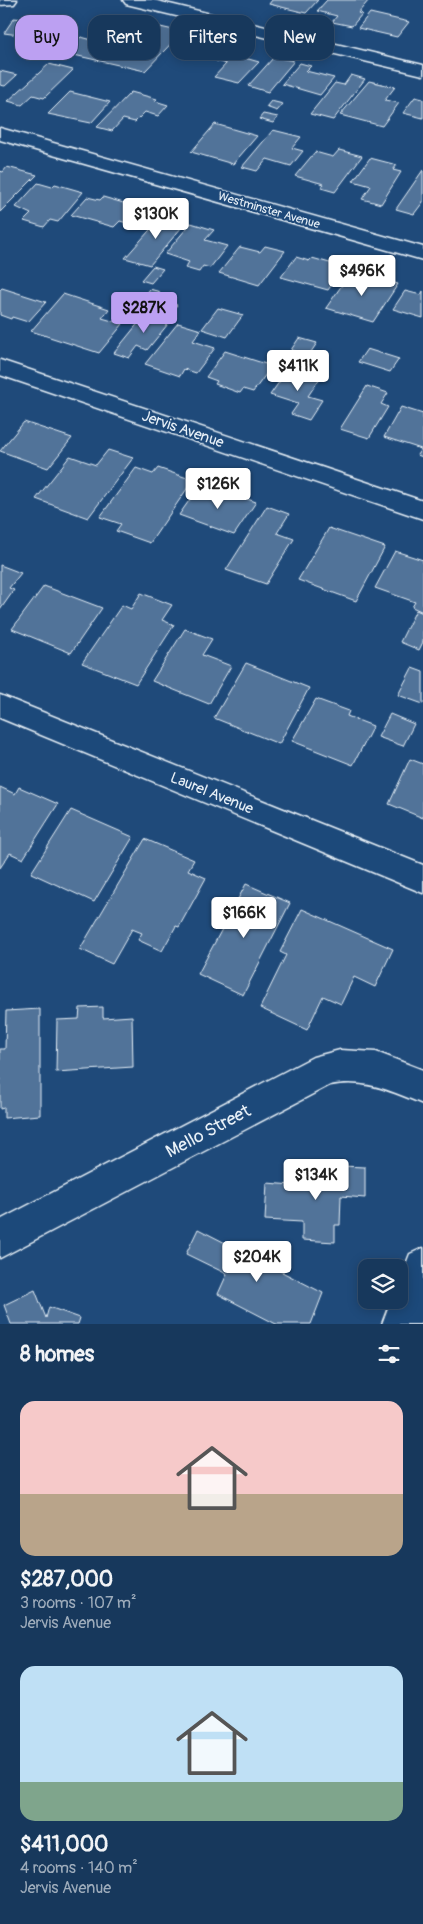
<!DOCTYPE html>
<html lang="en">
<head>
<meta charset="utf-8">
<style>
  body { margin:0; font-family:Pangolin,sans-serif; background:#203f62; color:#f1f3f6; height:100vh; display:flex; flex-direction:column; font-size:19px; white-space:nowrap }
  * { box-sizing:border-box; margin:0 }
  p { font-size:16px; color:#9eacbb }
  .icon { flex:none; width:28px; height:28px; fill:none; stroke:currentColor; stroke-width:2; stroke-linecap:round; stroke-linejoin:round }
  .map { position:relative; height:1324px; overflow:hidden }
  .sheet { display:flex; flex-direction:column; background:#17385c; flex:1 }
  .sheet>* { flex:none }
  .banner { position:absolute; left:15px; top:15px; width:394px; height:45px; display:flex; gap:10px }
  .buttons { position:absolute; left:358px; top:1259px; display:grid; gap:10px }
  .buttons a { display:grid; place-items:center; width:50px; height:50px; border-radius:10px; background:#17385c; box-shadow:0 2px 12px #0003,0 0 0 1px #365272; font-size:25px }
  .price { position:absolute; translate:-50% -42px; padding:0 11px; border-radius:5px; background:#fff; color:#222; font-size:16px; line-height:32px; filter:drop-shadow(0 1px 2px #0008) }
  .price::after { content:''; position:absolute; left:50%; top:30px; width:15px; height:11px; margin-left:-8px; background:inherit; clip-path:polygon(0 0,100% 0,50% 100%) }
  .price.active { background:#bca0f2; color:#111 }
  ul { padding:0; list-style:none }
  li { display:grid; align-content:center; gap:10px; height:265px; padding:0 20px }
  li span { display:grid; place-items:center; height:155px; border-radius:15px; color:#555 }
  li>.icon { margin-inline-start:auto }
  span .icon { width:90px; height:90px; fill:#fffc; stroke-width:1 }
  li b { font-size:21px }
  h2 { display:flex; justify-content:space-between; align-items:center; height:60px; padding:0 20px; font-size:21px }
  .tag { padding:0 18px; border-radius:15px; background:#17385c; box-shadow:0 2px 12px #0003,0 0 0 1px #365272; font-size:18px; line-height:45px }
  .tag.active { background:#bca0f2; color:#111 }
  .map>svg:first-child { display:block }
  .building { fill:#517399; stroke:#e8f1f8 }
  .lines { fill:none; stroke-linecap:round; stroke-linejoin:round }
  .street-casing { stroke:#e8f1f8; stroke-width:3 }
  .secondary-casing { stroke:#e8f1f8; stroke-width:3 }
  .street { fill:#1f4a7a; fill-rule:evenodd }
  .secondary { fill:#1f4a7a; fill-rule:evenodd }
  .labels { text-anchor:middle; stroke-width:4; stroke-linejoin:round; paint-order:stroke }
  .far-street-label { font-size:12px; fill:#e8f1f8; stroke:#1f4a7a }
  .street-label { font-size:15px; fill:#e8f1f8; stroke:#1f4a7a }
  .near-street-label { font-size:18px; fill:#e8f1f8; stroke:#1f4a7a }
</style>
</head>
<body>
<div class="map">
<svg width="423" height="1324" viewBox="0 0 423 1324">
  <rect width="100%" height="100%" fill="#1f4a7a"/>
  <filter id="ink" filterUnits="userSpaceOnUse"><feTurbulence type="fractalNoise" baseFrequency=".02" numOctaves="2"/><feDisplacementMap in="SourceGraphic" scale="10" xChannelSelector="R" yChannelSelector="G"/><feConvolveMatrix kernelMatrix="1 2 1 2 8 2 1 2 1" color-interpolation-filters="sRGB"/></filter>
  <g filter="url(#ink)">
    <path class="building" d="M272,0H318L306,13L269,4Z
      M327,0H369L358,13L362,14L352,26L332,22L337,16L317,11Z
      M370,13L409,22L397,37L358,28Z
      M14,18L34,20L35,18L52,19L74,21L61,43L24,38L26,36L4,33Z
      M143,23L182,32L145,71L65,53L81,37L119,47Z
      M229,47L243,51L238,56L259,62L239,83L214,77L226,64L216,61Z
      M274,57L294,61L268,92L248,86Z
      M300,63L311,66L306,71L334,78L320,95L282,84Z
      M49,64L73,70L44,98L33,95L22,105L8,101Z
      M0,71L17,75L5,86L0,85Z
      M351,75L365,79L333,120L310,114L335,83L344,85Z
      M369,81L395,87L385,100L399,103L382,126L340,115Z
      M70,92L110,102L91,123L48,114Z
      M131,92L157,99L155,101L168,105L158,116L145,112L135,122L123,119L112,131L97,127Z
      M415,97L423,99V118L403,113Z
      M271,101L283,104L277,111L266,107Z
      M263,114L278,117L273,123L259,119Z
      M215,124L257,136L233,164L191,152Z
      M273,130L301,137L292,148L303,151L291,166L267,159L257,171L242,167Z
      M339,150L362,156L335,192L321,188L324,184L295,176L315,152L333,157Z
      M370,158L397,165L393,170L401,172L381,204L362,199L371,186L353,181Z
      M7,167L37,175L0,212V171L3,172Z
      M423,170V202L414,214L396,209Z
      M38,183L52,187L55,184L83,192L58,222L50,220L44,227L24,221L31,214L16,207Z
      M87,197L100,200L103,197L158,213L145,228L120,221L114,227L71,215Z
      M164,214L187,221L150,265L125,258Z
      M191,223L214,230L205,240L227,246L210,268L203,266L199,272L185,268L189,262L165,254Z
      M265,246L285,251L259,285L219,273L240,247L260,252Z
      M296,257L309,261L312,258L344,267L328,290L281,277Z
      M153,266L163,269L151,283L141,280Z
      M349,275L364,279L367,275L398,284L373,322L326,308Z
      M2,288L46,302L28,322L12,317L11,319L0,315V290Z
      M150,289L160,292L151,304L140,301Z
      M405,291L421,295L423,291V318L393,309Z
      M63,294L109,309L102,318L123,324L99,353L31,331Z
      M159,300L177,305L169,315L151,310Z
      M218,308L243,315L227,337L202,329Z
      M148,311L172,319L147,350L138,346L129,358L114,353Z
      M178,323L201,330L193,341L215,348L196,373L184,369L180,376L145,364Z
      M299,338L317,343L309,355L291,350Z
      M367,349L399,359L390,372L358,362Z
      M225,351L272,366L253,392L243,389L240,393L215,384L217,381L206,377Z
      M289,368L320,378L308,396L322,400L309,420L291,414L298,404L270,395Z
      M367,386L388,393L381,404L388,407L369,438L340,429Z
      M401,407L423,414V457L417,455L421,449L384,437Z
      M24,422L72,438L48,468L0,451Z
      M108,450L133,458L88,518L36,499L70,456L96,465Z
      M136,468L153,474L158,468L193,480L150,543L116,531L121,524L100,517Z
      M198,488L216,493L219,489L256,502L234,535L179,515Z
      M267,506L289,514L277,533L294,539L266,584L226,570Z
      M329,528L385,547L356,601L298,580Z
      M395,551L423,560V612L412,607L415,602L375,588Z
      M0,565L21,573L9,588L14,590L0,610Z
      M44,586L102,608L71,653L12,629Z
      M141,593L172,605L162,620L174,625L136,684L82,663L122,605L131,609Z
      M416,610L423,613V642L419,650L400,642Z
      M185,629L212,639L202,655L231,666L209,704L152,681Z
      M246,663L309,688L279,744L214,718Z
      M412,668L423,672V704L398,695Z
      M316,699L349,711L347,716L373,726L353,765L292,741Z
      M390,714L414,724L403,746L378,737Z
      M410,759L423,764V818L389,804Z
      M0,787L15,794L19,787L58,804L23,859L10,853L0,868Z
      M71,810L133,837L94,902L31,873Z
      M145,839L194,860L188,870L206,878L179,927L176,926L162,951L138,940L142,933L132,929L112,964L80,949Z
      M246,884L290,903L243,995L198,974Z
      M302,909L393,949L375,987L354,977L341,1004L323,996L307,1030L260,1008L286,955L280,952Z
      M103,1007V1018L132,1016L133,1067L56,1072L57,1020L79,1019L80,1008Z
      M40,1009V1115L4,1118V1108L0,1109V1049H5L6,1011Z
      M317,1165L365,1167V1198L341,1196L340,1225H335V1242L302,1240V1222L265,1220L267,1183L317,1187Z
      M198,1229L323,1293L311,1324H276L218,1294L227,1274L186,1254Z
      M35,1290L46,1318L49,1307L80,1318L78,1324H11L4,1305Z"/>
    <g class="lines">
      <defs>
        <path id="street" d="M0,128L423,247V260L0,140Z
          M0,360L423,501V519L0,375Z
          M0,695L423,865V893L0,718Z
          M340,1050L376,1052L423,1070V1104C391,1091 365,1078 330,1085L0,1258V1220L313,1057Z"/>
        <path id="secondary" d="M0,0H17L14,4L0,5Z
          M123,0H153L423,65V75L126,4Z
          M423,1248V1316L420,1324H382L391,1300H399V1282L410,1254Z"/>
      </defs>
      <use href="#street" class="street-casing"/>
      <use href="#secondary" class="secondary-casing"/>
      <use href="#street" class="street"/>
      <use href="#secondary" class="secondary"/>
    </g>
  </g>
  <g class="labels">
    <g class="far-street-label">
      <text transform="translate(269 210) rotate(16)" y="4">Westminster Avenue</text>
    </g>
    <g class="street-label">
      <text transform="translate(183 429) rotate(19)" y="5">Jervis Avenue</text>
      <text transform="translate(212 793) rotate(22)" y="5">Laurel Avenue</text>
    </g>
    <g class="near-street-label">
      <text transform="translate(208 1131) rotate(-28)" y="6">Mello Street</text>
    </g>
  </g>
</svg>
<div class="buttons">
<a><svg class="icon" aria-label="layers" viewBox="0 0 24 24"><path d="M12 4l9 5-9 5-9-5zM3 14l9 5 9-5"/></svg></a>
</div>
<b class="price" style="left:156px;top:240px">$130K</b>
<b class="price" style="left:362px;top:297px">$496K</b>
<b class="price active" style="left:144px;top:334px">$287K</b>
<b class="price" style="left:298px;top:392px">$411K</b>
<b class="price" style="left:218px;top:510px">$126K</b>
<b class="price" style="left:244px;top:939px">$166K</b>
<b class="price" style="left:316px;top:1201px">$134K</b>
<b class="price" style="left:257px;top:1283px">$204K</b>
<div class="banner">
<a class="tag active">Buy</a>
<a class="tag">Rent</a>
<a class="tag">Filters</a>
<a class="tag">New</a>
</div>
</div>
<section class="sheet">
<h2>8 homes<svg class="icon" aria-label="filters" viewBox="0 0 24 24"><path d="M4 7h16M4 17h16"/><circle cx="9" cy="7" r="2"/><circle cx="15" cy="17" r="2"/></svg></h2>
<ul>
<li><span style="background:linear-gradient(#f6c9c9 60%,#b9a48a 0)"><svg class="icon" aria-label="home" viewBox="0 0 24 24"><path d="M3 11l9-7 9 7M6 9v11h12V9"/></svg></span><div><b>$287,000</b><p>3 rooms · 107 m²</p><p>Jervis Avenue</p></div></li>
<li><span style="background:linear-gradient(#bfe0f5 75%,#7fa58c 0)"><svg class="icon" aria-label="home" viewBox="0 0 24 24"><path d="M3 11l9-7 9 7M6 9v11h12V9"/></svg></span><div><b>$411,000</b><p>4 rooms · 140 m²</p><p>Jervis Avenue</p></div></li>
</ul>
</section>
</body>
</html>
